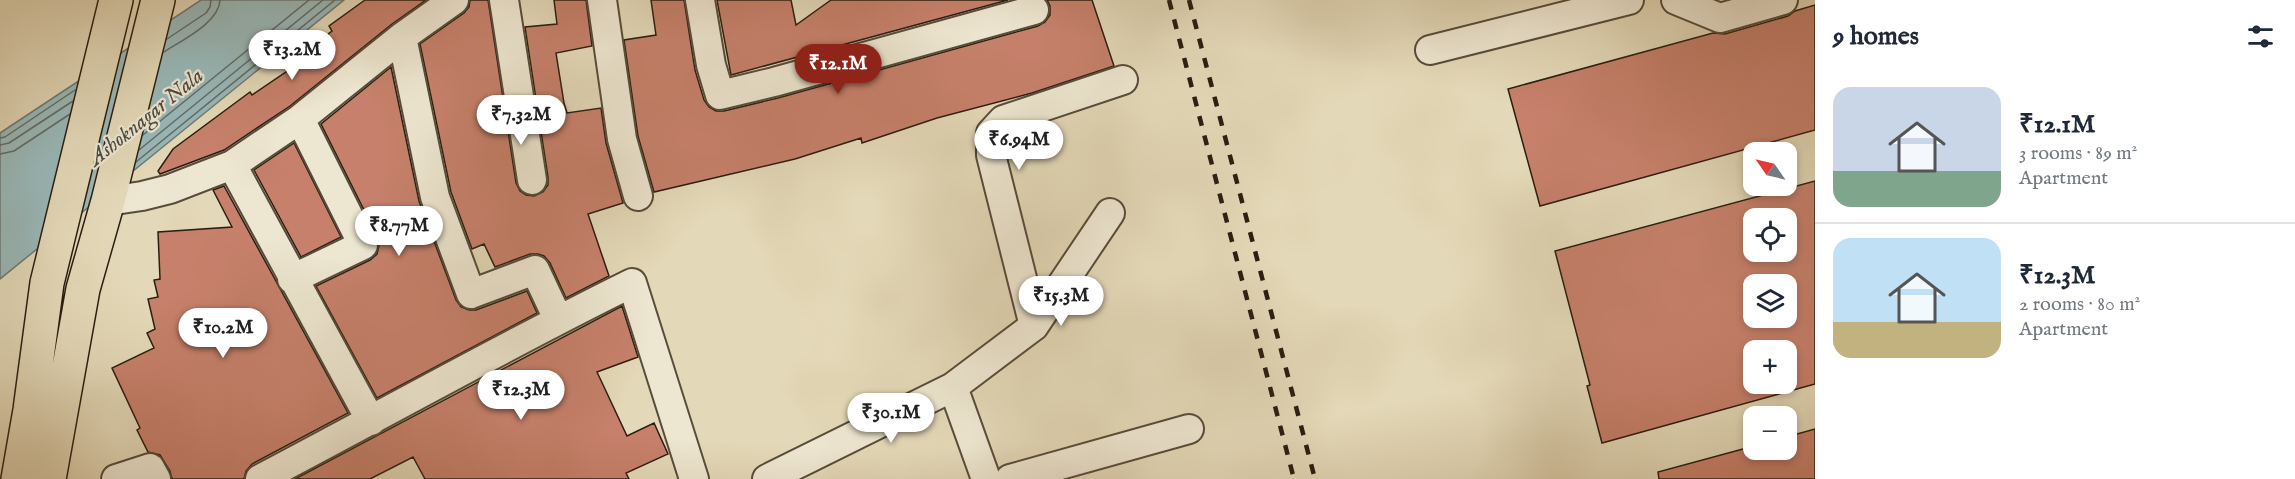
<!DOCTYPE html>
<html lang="en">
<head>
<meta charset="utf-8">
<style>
  body { margin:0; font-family:"IM FELL English",serif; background:#f6f6f7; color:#1f2937; height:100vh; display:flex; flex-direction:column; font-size:22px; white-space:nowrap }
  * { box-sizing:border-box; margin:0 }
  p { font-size:20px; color:#747a83 }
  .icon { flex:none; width:33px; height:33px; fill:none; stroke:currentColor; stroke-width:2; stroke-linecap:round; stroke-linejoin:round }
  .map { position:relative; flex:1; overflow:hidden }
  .side { display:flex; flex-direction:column; background:#fff; width:480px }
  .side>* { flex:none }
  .needle { width:39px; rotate:304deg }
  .buttons { position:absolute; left:1743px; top:142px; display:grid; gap:12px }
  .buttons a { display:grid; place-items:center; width:54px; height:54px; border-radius:12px; background:#fff; box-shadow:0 3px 9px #0003; font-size:30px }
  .price { position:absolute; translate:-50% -51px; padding:0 14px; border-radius:21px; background:#fff; color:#222; font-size:20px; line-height:39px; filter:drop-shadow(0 2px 3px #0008) }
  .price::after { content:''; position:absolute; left:50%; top:36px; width:18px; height:14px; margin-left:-9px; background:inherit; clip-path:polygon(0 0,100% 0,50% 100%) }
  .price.on { background:#8f2418; color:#fff }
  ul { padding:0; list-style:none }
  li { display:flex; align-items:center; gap:18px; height:150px; padding:0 18px }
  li+li { border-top:2px solid #e0e1e3 }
  li span { display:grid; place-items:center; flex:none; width:168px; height:120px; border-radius:18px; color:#555 }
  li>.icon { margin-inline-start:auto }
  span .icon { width:72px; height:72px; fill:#fffc; stroke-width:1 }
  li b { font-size:26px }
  h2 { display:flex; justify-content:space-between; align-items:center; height:72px; padding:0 18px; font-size:26px }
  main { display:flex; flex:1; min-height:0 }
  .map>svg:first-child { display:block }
  .water { fill:#99b8b8; stroke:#6d7a75; stroke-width:1.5 }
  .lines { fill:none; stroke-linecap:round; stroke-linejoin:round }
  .shore { stroke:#626b64; stroke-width:1.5 }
  .building { fill:#c6806b; stroke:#2a1e11; stroke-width:1.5; fill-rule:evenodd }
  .minor-casing { stroke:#584c3a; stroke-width:32 }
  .primary-casing { stroke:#2a1e11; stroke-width:36 }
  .minor { stroke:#ede6d0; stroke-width:28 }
  .primary { stroke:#e3d8b7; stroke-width:33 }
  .rail { stroke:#2a1e11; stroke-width:4.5; stroke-dasharray:10 10; stroke-linecap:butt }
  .labels { text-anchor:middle; stroke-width:4.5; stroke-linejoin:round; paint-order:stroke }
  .water-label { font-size:22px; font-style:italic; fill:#4b4c43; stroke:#ede6d0 }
</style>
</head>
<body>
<main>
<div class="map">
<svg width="1815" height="479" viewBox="0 0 1815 479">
  <rect width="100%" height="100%" fill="#e3d8b7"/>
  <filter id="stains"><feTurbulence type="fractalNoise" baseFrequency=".00333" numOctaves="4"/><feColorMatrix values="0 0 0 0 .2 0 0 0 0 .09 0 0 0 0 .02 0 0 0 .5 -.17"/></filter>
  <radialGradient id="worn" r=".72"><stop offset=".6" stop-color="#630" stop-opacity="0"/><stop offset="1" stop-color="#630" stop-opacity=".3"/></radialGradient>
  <path class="water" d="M201,0H344L0,279V133Z"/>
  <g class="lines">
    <path class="shore" d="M167,39L206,13L210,7L211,0
      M164,52C182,40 219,23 220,0
      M143,135L309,0
      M0,138L5,137L75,90
      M0,145L9,143L73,101
      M139,150L323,0
      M0,154L14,151L70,114
      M136,162L335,0"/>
  </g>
  <path class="building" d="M365,0H426L392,24L290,106L224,150L160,174L158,171L173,149L250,92L252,95L299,63L295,58L332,31L329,26Z
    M470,0H488L516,183L520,191L526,195L534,196L543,192L548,185V177L525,27L557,24L554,0H586L592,46L556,53L564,103L567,113L601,108L606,143L623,203L588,214L609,276L566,298L550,263L544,256L538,254H530L495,267L484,244L472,249L451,192L420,44L464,13L469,7Z
    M651,0H684L695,70L704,100L709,107L716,111H724L778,98L1038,26L1045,22L1050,15V6L1047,0H1092L1114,66L1032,93L937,118L862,143L861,138L795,159L654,192L638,136L624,40L656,35Z
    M717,0H791L796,25L831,0H1008L731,75Z
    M1815,5V130L1540,206L1508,89L1713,33L1725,34L1788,16L1795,11Z
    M391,67L419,201L456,300L461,307L469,310H476L527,291L537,313L377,398L316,286L370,260L377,254L379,245L378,238L321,124Z
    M294,143L341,237L301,257L254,170Z
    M1815,181V384L1602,443L1587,386L1590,385L1555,251ZM1754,219H1786V252H1754ZM1754,285H1786V318H1754ZM1754,351H1786V384H1754Z
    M224,186L348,413L252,464L246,471L244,479H172L170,471L160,455L148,452L137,430L140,428L112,368L154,348L147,333L155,329L148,299L158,297L154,280L160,279L158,232L232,227L213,190Z
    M622,306L638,357L597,372L627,436L654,423L668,454L626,473L629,479H425L413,457L370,479H295Z
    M1815,429V479H1659L1658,472L1754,446V450H1786V437Z"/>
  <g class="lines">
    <defs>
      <path id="minor" d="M504,0L532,180
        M602,0L622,139L638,196
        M700,0L711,65L720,95L774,82L1034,10
        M1676,0L1720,18L1783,0
        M402,37L435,197L471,294L535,270L558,319
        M1430,50L1629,0
        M232,165L371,421
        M108,201L142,196L170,189L232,165L300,119L402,37L454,0
        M292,279L363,245L300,119
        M1034,326L991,155V133L1003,120L1123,80
        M953,387L1034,326L1110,213
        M116,479L150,468L156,479
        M260,479C384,414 506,345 632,283L694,479
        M767,479L953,387L986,479
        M1010,479L1189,429"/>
      <path id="primary" d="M18,479L30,410L47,283L116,0
        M49,479L83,289L108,201L158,0"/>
    </defs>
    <use href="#minor" class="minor-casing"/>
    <use href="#primary" class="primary-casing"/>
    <use href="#minor" class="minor"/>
    <use href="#primary" class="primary"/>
    <path class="rail" d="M1169,0L1294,479
      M1189,0L1315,479"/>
  </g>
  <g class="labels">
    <g class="water-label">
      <text transform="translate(145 116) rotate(-39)" y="8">Ashoknagar Nala</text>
    </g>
  </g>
  <rect width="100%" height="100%" filter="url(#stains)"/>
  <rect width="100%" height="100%" fill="url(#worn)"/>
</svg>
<div class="buttons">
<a><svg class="needle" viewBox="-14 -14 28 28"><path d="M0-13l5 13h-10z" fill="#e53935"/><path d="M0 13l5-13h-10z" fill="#747a83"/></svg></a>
<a><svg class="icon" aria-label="locate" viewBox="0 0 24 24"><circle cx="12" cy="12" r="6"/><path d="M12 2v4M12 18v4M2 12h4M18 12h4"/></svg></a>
<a><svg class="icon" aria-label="layers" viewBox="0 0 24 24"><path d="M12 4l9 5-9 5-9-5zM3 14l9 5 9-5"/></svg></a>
<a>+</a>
<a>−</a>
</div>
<b class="price" style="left:292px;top:81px">₹13.2M</b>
<b class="price on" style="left:838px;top:95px">₹12.1M</b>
<b class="price" style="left:521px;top:146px">₹7.32M</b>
<b class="price" style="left:1019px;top:171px">₹6.94M</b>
<b class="price" style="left:399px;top:257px">₹8.77M</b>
<b class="price" style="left:1061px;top:327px">₹15.3M</b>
<b class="price" style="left:223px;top:359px">₹10.2M</b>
<b class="price" style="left:521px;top:421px">₹12.3M</b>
<b class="price" style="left:891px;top:444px">₹30.1M</b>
</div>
<section class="side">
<h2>9 homes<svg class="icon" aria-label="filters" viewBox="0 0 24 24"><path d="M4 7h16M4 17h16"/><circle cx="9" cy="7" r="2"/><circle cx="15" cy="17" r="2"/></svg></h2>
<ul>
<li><span style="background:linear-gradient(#c9d6e8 70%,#7fa58c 0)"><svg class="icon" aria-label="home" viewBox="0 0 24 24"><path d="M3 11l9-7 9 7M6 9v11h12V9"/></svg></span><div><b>₹12.1M</b><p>3 rooms · 89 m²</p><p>Apartment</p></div></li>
<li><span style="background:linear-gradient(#bfe0f5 70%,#c2b280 0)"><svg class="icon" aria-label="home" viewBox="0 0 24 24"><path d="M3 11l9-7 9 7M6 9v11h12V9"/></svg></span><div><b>₹12.3M</b><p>2 rooms · 80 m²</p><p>Apartment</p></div></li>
</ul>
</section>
</main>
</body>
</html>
